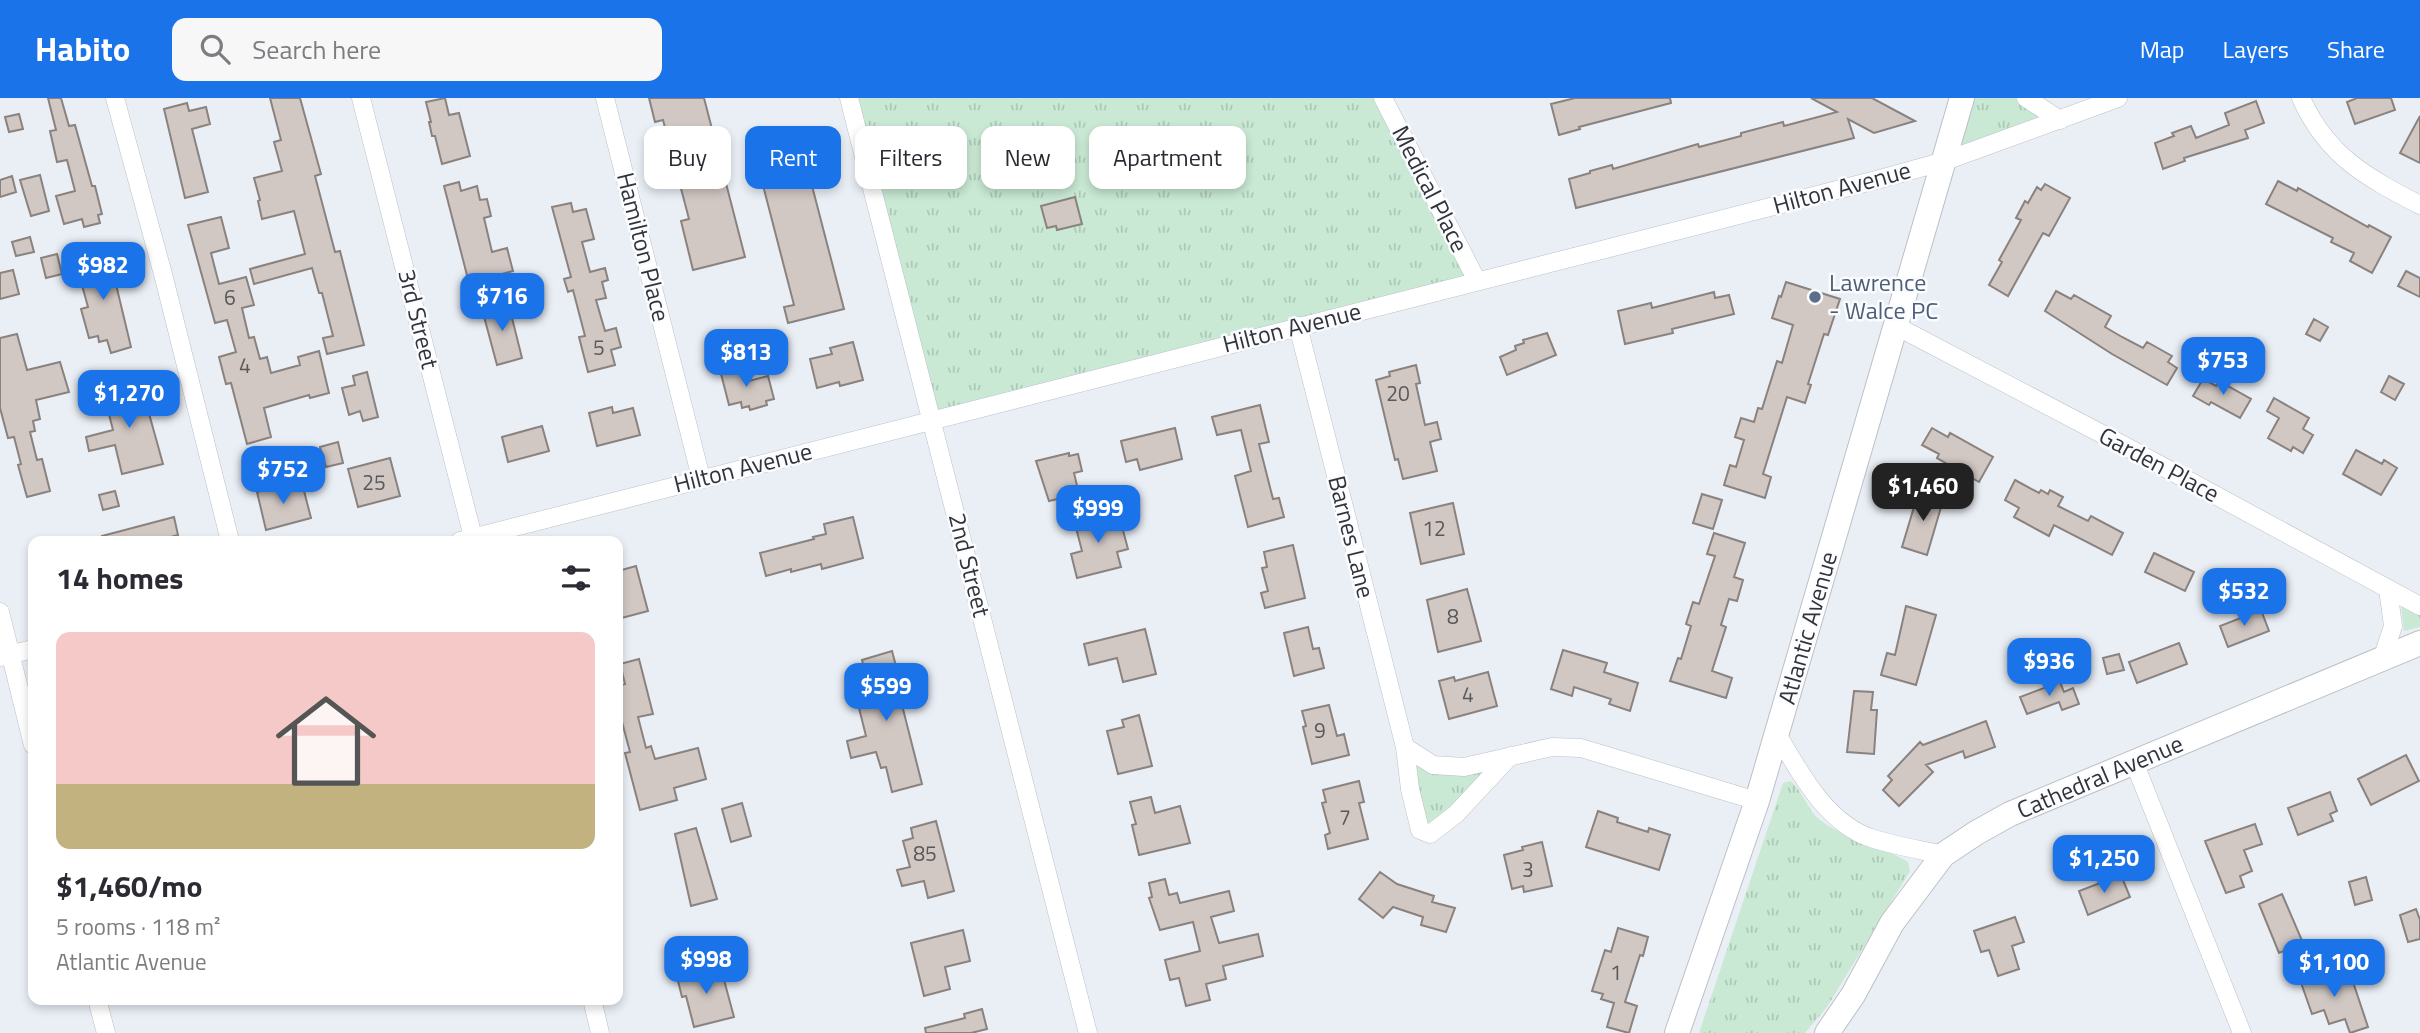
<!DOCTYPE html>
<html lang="en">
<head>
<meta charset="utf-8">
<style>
  body { margin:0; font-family:"Titillium Web",sans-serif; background:#f7f7f7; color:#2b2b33; height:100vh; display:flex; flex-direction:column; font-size:26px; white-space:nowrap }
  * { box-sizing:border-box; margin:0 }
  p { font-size:23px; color:#7c7c81 }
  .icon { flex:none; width:38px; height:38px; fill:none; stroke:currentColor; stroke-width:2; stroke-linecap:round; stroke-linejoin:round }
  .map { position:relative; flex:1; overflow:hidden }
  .sheet { position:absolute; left:28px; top:438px; width:595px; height:469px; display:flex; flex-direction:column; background:#fff; border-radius:14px; box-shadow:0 4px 10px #0003 }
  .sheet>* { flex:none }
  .guide { position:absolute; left:644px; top:28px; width:665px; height:63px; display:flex; gap:14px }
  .price { position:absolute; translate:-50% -60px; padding:0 16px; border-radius:14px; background:#1a73e8; color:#fff; font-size:23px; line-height:46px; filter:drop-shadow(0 2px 4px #0008) }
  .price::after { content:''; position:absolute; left:50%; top:42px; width:21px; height:16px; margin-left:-10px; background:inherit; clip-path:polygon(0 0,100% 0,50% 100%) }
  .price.selected { background:#222; color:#fff }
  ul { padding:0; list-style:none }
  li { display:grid; align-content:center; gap:14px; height:371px; padding:0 28px }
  li span { display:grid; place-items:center; height:217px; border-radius:14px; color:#555 }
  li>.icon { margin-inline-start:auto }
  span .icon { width:126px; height:126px; fill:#fffc; stroke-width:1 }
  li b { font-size:30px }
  h2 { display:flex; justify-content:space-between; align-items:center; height:84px; padding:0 28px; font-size:30px }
  .tag { padding:0 24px; border-radius:14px; background:#fff; box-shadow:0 4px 10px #0003; font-size:24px; line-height:63px }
  .tag.selected { background:#1a73e8; color:#fff }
  header { display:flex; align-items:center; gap:42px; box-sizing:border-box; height:98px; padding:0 35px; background:#1a73e8; color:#fff }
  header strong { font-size:33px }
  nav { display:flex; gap:38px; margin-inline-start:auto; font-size:24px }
  .search { width:490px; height:63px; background:#f7f7f7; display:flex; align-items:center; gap:18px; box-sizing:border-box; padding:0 24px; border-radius:14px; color:#7c7c81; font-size:26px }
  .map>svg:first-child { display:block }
  .grass { fill:url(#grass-tufts) }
  .building { fill:#d1c8c4; stroke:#8a827e; stroke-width:2 }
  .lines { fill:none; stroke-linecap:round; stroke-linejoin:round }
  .street-casing { stroke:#bbc0c7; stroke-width:19 }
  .secondary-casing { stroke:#bbc0c7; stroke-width:26 }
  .street { stroke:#fff; stroke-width:18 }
  .secondary { stroke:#fff; stroke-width:24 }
  .service-dot { fill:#5c6f8a; stroke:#fafcff; stroke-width:2.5 }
  .labels { text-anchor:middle; stroke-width:5; stroke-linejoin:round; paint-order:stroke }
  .number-label { font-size:21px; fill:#59585a }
  .street-label { font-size:24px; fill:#313336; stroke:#fafcff }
  .service-label { font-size:24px; fill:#4e5e75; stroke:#fafcff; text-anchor:start }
</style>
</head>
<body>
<header>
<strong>Habito</strong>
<div class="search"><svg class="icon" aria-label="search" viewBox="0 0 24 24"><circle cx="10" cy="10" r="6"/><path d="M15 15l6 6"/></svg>Search here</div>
<nav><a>Map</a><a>Layers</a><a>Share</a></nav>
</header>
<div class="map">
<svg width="2420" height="935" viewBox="0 0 2420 935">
  <defs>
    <pattern id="grass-tufts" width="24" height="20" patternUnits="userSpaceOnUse" patternTransform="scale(1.75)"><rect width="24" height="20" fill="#c9e9d4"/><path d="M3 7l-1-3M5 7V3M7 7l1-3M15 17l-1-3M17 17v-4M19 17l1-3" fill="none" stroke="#adc8b7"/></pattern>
  </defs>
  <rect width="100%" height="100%" fill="#eaeff6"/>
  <path class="grass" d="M849,0H1384L1477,182L930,318Z
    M1970,0H2015L2044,22L1956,51Z
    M2401,507L2420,514V529L2404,533Z
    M1405,649L1433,667L1510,658L1430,736Z
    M1791,683C1803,694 1808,713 1820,722C1848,743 1881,747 1908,764L1910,773L1827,909L1805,935H1699L1783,685Z"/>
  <path class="building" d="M48,0H61L69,28L75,27L92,88H95L102,116L98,117L100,125L84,129L82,121L64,126L56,98L75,93L67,62L57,64L50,33L56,32Z
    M270,0H300L321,76L315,78L335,154L340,153L364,247L327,256L323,240L333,238L322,195H319L312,170L254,186L250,171L305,156L294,113L262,121L258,103L260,102L254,80L282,73L274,44L281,42Z
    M445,0L449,17L459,15L470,58L442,66L435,38H432L429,24H431L426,4Z
    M649,0H704L745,159L693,172L681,123L689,121L663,22L655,24Z
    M1575,0H1670L1671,5L1579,29L1580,31L1559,37L1551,6Z
    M1811,0H1872L1915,23L1874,35L1848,21L1854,40L1576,110L1569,81L1590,75V73L1612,67L1613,71L1698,46L1699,49L1741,38V35L1783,24L1784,28L1837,14Z
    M2357,0H2391L2395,12L2355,26L2347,4Z
    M2256,3L2264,25L2245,32L2248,40L2184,60L2185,63L2163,71L2155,45L2174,38L2172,35L2191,28L2196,40L2229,27L2225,15Z
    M187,5L189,13L206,9L210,26L192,31L208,94L185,100L164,11Z
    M19,16L23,31L9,34L5,19Z
    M2420,18V65L2400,55Z
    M791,30L798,34L844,211L788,225L784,209L794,207L751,41Z
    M40,77L49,113L31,118L20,82Z
    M12,78L16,94L0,99V82Z
    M2278,83L2297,93L2298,90L2368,129L2369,127L2391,139L2372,175L2350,163L2354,155L2331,144L2333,140L2266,106Z
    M459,84L461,93L477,88L480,102L487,101L491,118L484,120L492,154L507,150L513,173L469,185L444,88Z
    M2045,86L2070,100L2049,138L2043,135L2008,198L1989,187L2002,164L1999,162L2021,122L2016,120L2025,103L2028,105L2037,89L2041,92Z
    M1075,99L1082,126L1057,132L1056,128L1047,130L1041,108Z
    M571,105L573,114L586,111L594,141L582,144L590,174L605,170L608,182L602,184L606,200L596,202L605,233L616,230L621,249L611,252L615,267L588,274L579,239L585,238L573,192L568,194L564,181L571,179L552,109Z
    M221,119L229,150L211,155L219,186L246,179L254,207L242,210L249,240L254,239L260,261L267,259L271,275L300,267L298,259L319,253L329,295L310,300L309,297L264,310L271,339L247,346L231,285L226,286L219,259L236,254L227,222L215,225L188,127Z
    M30,139L34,154L16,158L12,144Z
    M108,153L131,249L111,255L107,242L99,244L98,238L89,240L81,211L88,209L75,162Z
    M57,156L62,176L46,180L41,160Z
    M13,172L19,196L0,201V175Z
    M2406,173L2420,180V199L2398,188Z
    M530,184L534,201L514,206L510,189Z
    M1786,184L1840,201L1828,237L1824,236L1808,286L1811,287L1805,305L1787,299L1763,376L1771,379L1765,400L1724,387L1730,367L1736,369L1744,342L1735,339L1741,320L1754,324L1758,310L1762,311L1777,263L1782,265L1793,227L1772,220L1779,198L1781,199Z
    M2056,193L2071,201L2074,197L2111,218L2105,229L2122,239L2143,250L2147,244L2172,258L2168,264L2177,270L2167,287L2112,256L2045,213Z
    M1714,194L1715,200L1729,197L1734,216L1672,231L1673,235L1625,246L1618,213L1651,205L1652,210Z
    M508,204L522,260L497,267L482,211Z
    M2314,221L2328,229L2320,243L2306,236Z
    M1547,235L1556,257L1507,277L1500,259L1516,252L1515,248L1524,245L1523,242Z
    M17,236L27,272L60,264L69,294L36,302L40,321L33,323L35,333L30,334L37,362L42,361L50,393L27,399L18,367L21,366L14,339L8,340L0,310V240Z
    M853,244L863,282L840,288L839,284L817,290L810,261L832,256L830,250Z
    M740,266L745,284L768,278L774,301L766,303L767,307L750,312L749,308L742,310L741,304L729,307L720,272Z
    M1416,267L1420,285L1416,286L1425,327L1437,324L1441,341L1430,344L1437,373L1403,381L1398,361L1395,362L1376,282L1390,278L1389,274Z
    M367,274L378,319L363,323L360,313L349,317L342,290L355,287L353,278Z
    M2389,278L2404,286L2395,302L2381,294Z
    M2203,281L2216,288L2219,283L2251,301L2240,320L2211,304L2209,307L2193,298Z
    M140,283L163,366L122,376L115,347L89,353L86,339L113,332L103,293Z
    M2274,300L2309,320L2303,331L2313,337L2303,355L2293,349L2291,353L2268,340L2279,320L2267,313Z
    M1260,307L1269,344L1259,346L1273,401L1279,400L1284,419L1248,429L1235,378L1251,373L1241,332L1217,337L1212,319Z
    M612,309L613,315L633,310L640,337L597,348L589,315Z
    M542,328L549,353L508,364L502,339Z
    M1175,330L1182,361L1140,372L1137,361L1126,364L1121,343Z
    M1932,330L1948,339L1950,335L1993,359L1979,384L1937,360L1939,356L1922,347Z
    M338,344L343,365L326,369L320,349Z
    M2356,352L2382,366L2384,362L2397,370L2381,397L2343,376Z
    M1069,355V358L1078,356L1082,373L1074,375L1079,396L1049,403L1036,363Z
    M390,360L400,398L358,409L348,371Z
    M2015,382L2039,395L2041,392L2048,396L2050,392L2063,399L2058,408L2088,423L2091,418L2123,435L2112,457L2054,427L2049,438L2014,419L2019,410L2005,402Z
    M290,386L291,392L303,389L311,420L266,432L257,394Z
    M1922,392L1944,399L1927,457L1902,449L1914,409H1917Z
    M115,393L119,408L103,412L99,397Z
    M1702,396L1722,402L1713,431L1693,425Z
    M1453,405L1464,456L1421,466L1410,415Z
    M1107,414L1111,428L1121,425L1128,451L1117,454L1121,469L1077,480L1071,456L1082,453L1074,422Z
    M174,419L178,437L156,443H103L102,438Z
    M853,419L863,460L822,471L821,466L791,474V471L766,478L760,455L814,441L813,439L826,436L824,426Z
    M1714,435L1745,445L1734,479L1743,482L1737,503L1729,501L1721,527L1726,529L1712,573L1732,580L1726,600L1670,583L1678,560L1681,561L1691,528L1686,526L1693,504L1699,506L1715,458L1707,456Z
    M1293,447L1305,500L1265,510L1261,495L1268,493L1262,470L1267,469L1264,454Z
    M2154,455L2194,474L2185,493L2145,474Z
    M636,468L648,513L618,521V473Z
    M1467,491L1481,543L1438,554L1427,502Z
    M1906,508L1936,517L1916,587L1881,577L1887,555L1895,557Z
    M2261,512L2269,533L2228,549L2220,528Z
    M1308,529L1313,551L1319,550L1324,570L1294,578L1284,535Z
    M1145,531L1156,576L1123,584L1117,560L1089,567L1084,546Z
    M2179,545L2187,566L2137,585L2129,564Z
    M1563,552L1607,565L1604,574L1638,585L1630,613L1609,606L1611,601L1574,589L1572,598L1551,591Z
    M892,553L906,606L902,607L922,686L892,694L886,669L881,670L876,654L851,660L847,643L866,638L854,590L868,587L862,562Z
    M2119,556L2124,572L2107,576L2103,560Z
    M639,561L653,616L638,619L646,650L651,648L655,661L698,650L706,681L674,690L677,702L640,712L625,655L630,654L622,624L618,625V588L625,586L620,566Z
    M1488,574L1497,608L1449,621L1439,583L1454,579L1455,583Z
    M2060,584L2064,594L2073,590L2079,606L2062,612L2059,604L2027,616L2020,599Z
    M1854,593L1873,594L1871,612H1877L1874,656L1847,654Z
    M1329,607L1337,638L1344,636L1349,657L1312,666L1303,629L1306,628L1302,613Z
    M1139,617L1152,668L1118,676L1107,633L1124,629L1122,622Z
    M1986,623L1995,649L1965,660L1963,653L1926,667L1933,674L1899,708L1883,692L1892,682L1888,678L1920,644L1923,647Z
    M2406,657L2419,683L2371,707L2358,681Z
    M1359,683L1364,704L1359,705L1368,741L1328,751L1325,737L1330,735L1322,705L1326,704L1323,692Z
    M2330,694L2337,713L2330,716L2333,723L2298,737L2288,710Z
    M1151,699L1155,715L1180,708L1190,745L1139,757L1132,727L1136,726L1130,704Z
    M742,705L751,738L731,744L722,711Z
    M1598,713L1618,720L1617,724L1648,734L1649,730L1670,737L1659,772L1586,749Z
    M936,723L954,793L928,800L924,783L902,788L897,772L910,769L903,743L913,740L911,730Z
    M2255,726L2262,746L2244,752L2252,773L2240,778L2244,789L2226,795L2205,743Z
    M696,730L717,801L691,808L675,736Z
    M1542,744L1552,788L1524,794L1523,788L1512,791L1504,757L1523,752L1522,749Z
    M1380,774L1397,786L1434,798L1432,804L1455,810L1446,834L1421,827L1423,819L1393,809L1383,820L1359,801Z
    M2121,777L2130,799L2088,817L2079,793Z
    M2366,779L2372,802L2355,807L2349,784Z
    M1165,781L1169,797L1177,795L1180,805L1229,793L1234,813L1211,819L1219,845L1258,836L1263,858L1223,868L1226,881L1206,886L1210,902L1186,908L1179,880L1170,882L1165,862L1200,853L1193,824L1160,832L1149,800L1152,799L1149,785Z
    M2282,796L2303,845L2279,855L2259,806Z
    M2416,811L2420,822V841L2408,844L2400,817Z
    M2015,819L2024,844L2012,848L2019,871L1998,878L1989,852L1981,854L1974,833Z
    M1618,830L1648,839L1643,858L1640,857L1625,904L1637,908L1629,935L1607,929L1614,905L1601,901L1603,896L1592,893L1605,852L1611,854Z
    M963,832L970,863L945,869L950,891L924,898L911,845Z
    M720,867L734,919L694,929L686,898L682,899L677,879Z
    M2332,868L2338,886L2352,881L2368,929L2350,935L2345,921L2329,926L2324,912L2312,916L2299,879Z
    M982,911L987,931L971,935H926L925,930L965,920L964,916Z"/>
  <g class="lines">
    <defs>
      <path id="street" d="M115,0L164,180L230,443
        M361,0L474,443
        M605,0L701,380
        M849,0L1088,935
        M1383,0L1477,183
        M2026,0L2060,22
        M2301,0C2327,58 2366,79 2420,107
        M1298,228L1405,649L1433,667L1464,669L1552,649L1581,650L1757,703
        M1896,228L2121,346L2420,508
        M460,443L1880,81L1945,63L2118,0
        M0,514L33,647
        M0,559L33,551
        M2382,561L2393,528L2388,491
        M1777,636C1800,675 1827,727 1874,741C1897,748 1921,752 1943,757
        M1405,649L1410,691L1420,732L1430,736L1456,716L1510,658
        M2134,664L2242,935
        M97,901L106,935
        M592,901L600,935"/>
      <path id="secondary" d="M1677,935L1757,703L1962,0
        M1827,935L1853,897L1892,825L1943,757L1976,735L2010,716L2420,545"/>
    </defs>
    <use href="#street" class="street-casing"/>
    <use href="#secondary" class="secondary-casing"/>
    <use href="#street" class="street"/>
    <use href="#secondary" class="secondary"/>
  </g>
  <circle class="service-dot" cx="1815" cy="199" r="7"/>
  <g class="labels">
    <g class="number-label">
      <text x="230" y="207">6</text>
      <text x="599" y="257">5</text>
      <text x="245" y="275">4</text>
      <text x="1398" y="303">20</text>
      <text x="374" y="392">25</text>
      <text x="1434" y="438">12</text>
      <text x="1453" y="526">8</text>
      <text x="1468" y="604">4</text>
      <text x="1320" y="640">9</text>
      <text x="1345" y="727">7</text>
      <text x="925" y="763">85</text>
      <text x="1528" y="779">3</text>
      <text x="1616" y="882">1</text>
    </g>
    <g class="street-label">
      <text transform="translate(1842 90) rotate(-15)" y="8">Hilton Avenue</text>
      <text transform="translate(1430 91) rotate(63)" y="8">Medical Place</text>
      <text transform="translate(643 149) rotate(76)" y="8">Hamilton Place</text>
      <text transform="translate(418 221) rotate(76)" y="8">3rd Street</text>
      <text transform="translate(1292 230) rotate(-14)" y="8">Hilton Avenue</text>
      <text transform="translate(2159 367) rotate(28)" y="8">Garden Place</text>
      <text transform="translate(743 370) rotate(-14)" y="8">Hilton Avenue</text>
      <text transform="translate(1351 439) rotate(76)" y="8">Barnes Lane</text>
      <text transform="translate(969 467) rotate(76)" y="8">2nd Street</text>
      <text transform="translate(1808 530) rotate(-74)" y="8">Atlantic Avenue</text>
      <text transform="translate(2100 679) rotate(-23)" y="8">Cathedral Avenue</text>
    </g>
    <g class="service-label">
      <text x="1829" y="193">Lawrence<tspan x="1829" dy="28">- Walce PC</tspan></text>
    </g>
  </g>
</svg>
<b class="price" style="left:103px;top:204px">$982</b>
<b class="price" style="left:502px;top:235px">$716</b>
<b class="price" style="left:746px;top:291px">$813</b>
<b class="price" style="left:2223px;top:299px">$753</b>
<b class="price" style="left:129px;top:332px">$1,270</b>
<b class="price" style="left:283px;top:408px">$752</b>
<b class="price selected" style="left:1923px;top:425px">$1,460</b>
<b class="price" style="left:1098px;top:447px">$999</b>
<b class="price" style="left:2244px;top:530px">$532</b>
<b class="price" style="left:2049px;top:600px">$936</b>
<b class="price" style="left:886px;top:625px">$599</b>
<b class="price" style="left:2104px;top:797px">$1,250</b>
<b class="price" style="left:706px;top:898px">$998</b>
<b class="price" style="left:2334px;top:901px">$1,100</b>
<div class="guide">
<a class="tag">Buy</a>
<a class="tag selected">Rent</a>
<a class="tag">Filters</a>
<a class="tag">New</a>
<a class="tag">Apartment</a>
</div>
<section class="sheet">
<h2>14 homes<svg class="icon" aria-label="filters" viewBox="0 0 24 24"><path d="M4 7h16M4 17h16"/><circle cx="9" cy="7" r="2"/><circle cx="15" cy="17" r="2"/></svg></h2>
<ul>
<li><span style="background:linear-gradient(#f6c9c9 70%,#c2b280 0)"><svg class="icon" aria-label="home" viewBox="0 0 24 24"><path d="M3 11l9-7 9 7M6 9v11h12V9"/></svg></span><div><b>$1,460/mo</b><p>5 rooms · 118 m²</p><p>Atlantic Avenue</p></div></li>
</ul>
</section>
</div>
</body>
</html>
